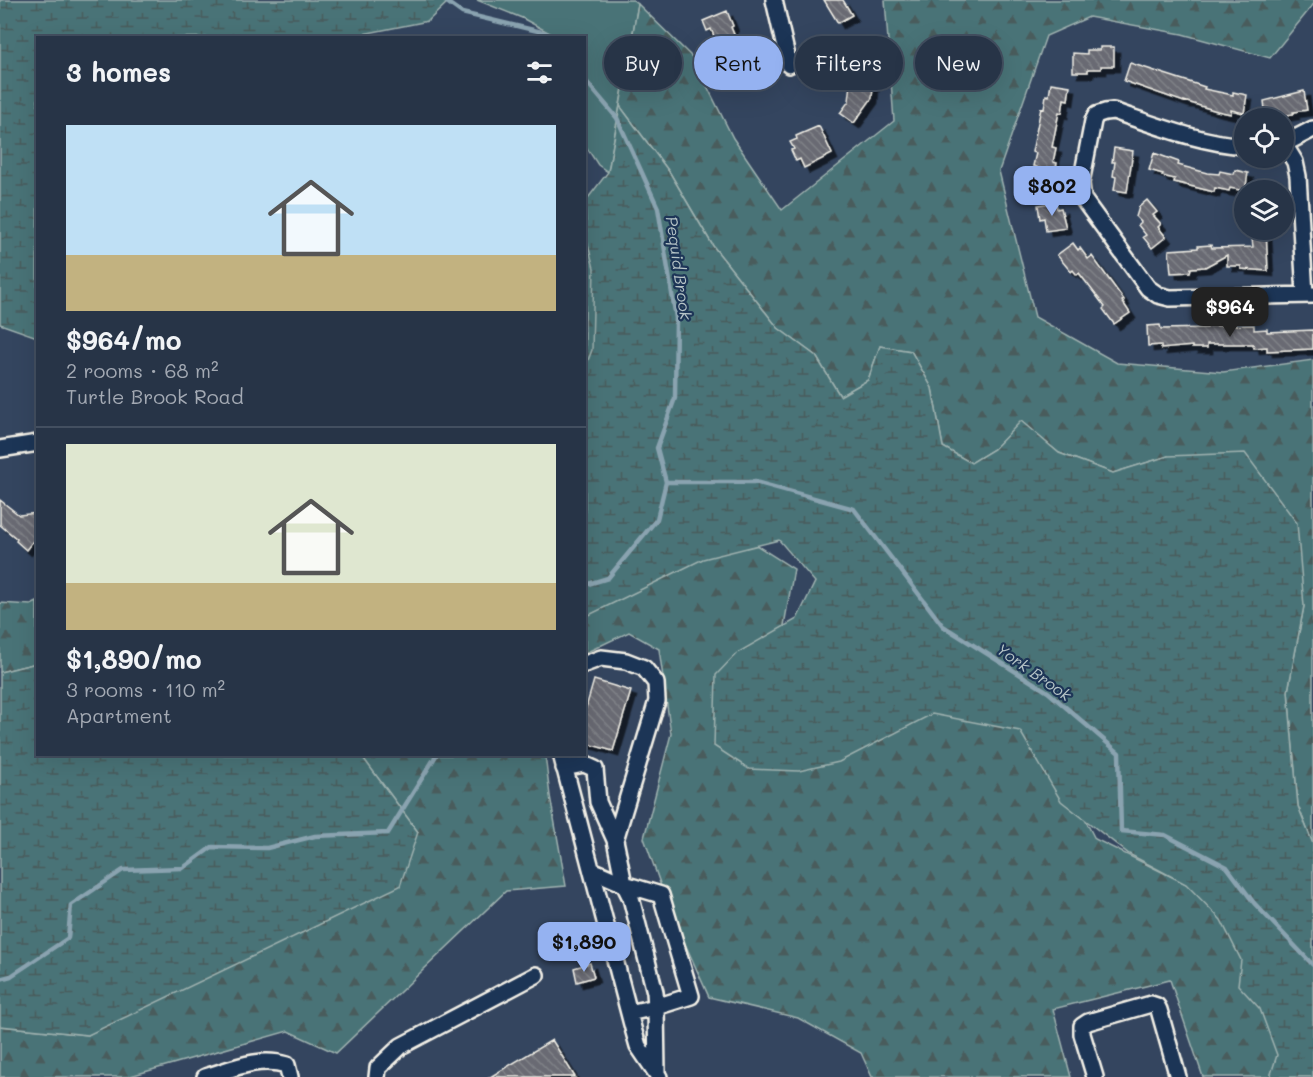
<!DOCTYPE html>
<html lang="en">
<head>
<meta charset="utf-8">
<style>
  body { margin:0; font-family:Mali,sans-serif; background:#333f52; color:#f1f3f6; height:100vh; display:flex; flex-direction:column; font-size:22px; white-space:nowrap }
  * { box-sizing:border-box; margin:0 }
  p { font-size:20px; color:#a4aab4 }
  .icon { flex:none; width:33px; height:33px; fill:none; stroke:currentColor; stroke-width:2; stroke-linecap:round; stroke-linejoin:round }
  .map { position:relative; flex:1; overflow:hidden }
  .side { position:absolute; left:36px; top:36px; width:550px; height:720px; display:flex; flex-direction:column; background:#273447; border-radius:0px; box-shadow:0 6px 24px #0002,0 0 0 2px #434f60 }
  .side>* { flex:none }
  .banner { position:absolute; left:604px; top:36px; width:570px; height:54px; display:flex; gap:12px }
  .buttons { position:absolute; left:1234px; top:108px; display:grid; gap:12px }
  .buttons a { display:grid; place-items:center; width:60px; height:60px; border-radius:50%; background:#273447; box-shadow:0 6px 24px #0002,0 0 0 2px #434f60; font-size:30px }
  .price { position:absolute; translate:-50% -51px; padding:0 14px; border-radius:12px; background:#95b2f1; color:#111; font-size:20px; line-height:39px; filter:drop-shadow(0 2px 3px #0008) }
  .price::after { content:''; position:absolute; left:50%; top:36px; width:18px; height:14px; margin-left:-9px; background:inherit; clip-path:polygon(0 0,100% 0,50% 100%) }
  .price.current { background:#222; color:#fff }
  ul { padding:0; list-style:none }
  li { display:grid; align-content:center; gap:12px; height:318px; padding:0 30px }
  li+li { border-top:2px solid #434f60 }
  li span { display:grid; place-items:center; height:186px; border-radius:0px; color:#555 }
  li>.icon { margin-inline-start:auto }
  span .icon { width:108px; height:108px; fill:#fffc; stroke-width:1 }
  li b { font-size:26px }
  h2 { display:flex; justify-content:space-between; align-items:center; height:72px; padding:0 30px; font-size:26px }
  .pill { padding:0 21px; border-radius:27px; background:#273447; box-shadow:0 6px 24px #0002,0 0 0 2px #434f60; font-size:21px; line-height:54px }
  .pill.current { background:#95b2f1; color:#111 }
  .map>svg:first-child { display:block }
  .green { fill:#4a7377; stroke:#9fb2b0; stroke-width:1.5 }
  .forest { fill:url(#forest-firs); stroke:#9fb2b0; stroke-width:1.5 }
  .wetland { fill:url(#wetland-marsh); stroke:#9fb2b0; stroke-width:1.5 }
  .lines { fill:none; stroke-linecap:round; stroke-linejoin:round }
  .stream { stroke:#8aa3b0; stroke-width:4.5 }
  .building { fill:url(#building-back-hatch); stroke:#f4f1e8; stroke-width:1.5; filter:url(#shadow) }
  .minor-casing { stroke:#f4f1e8; stroke-width:20 }
  .minor { stroke:#1d3557; stroke-width:15 }
  .labels { text-anchor:middle; stroke-width:4.5; stroke-linejoin:round; paint-order:stroke }
  .water-label { font-size:16px; font-style:italic; fill:#b6c4c7; stroke:#1d3557 }
</style>
</head>
<body>
<div class="map">
<svg width="1313" height="1077" viewBox="0 0 1313 1077">
  <defs>
    <pattern id="forest-firs" width="22" height="20" patternUnits="userSpaceOnUse" patternTransform="scale(1.5)"><rect width="22" height="20" fill="#4a7377"/><path d="M5 1l3.5 6h-7zM16 11l3.5 6h-7z" fill="#495b5c"/></pattern>
    <pattern id="wetland-marsh" width="20" height="14" patternUnits="userSpaceOnUse" patternTransform="scale(1.5)"><rect width="20" height="14" fill="#4a7377"/><path d="M1 5h8M5 5V1M11 12h8M15 12V8" fill="none" stroke="#495b5c"/></pattern>
    <pattern id="building-back-hatch" width="6" height="6" patternUnits="userSpaceOnUse" patternTransform="scale(1.5)"><rect width="6" height="6" fill="#696b73"/><path d="M-1 5l2 2M0 0l6 6M5-1l2 2" fill="none" stroke="#7f8187"/></pattern>
    <filter id="shadow"><feDropShadow dx="5.5" dy="5.5" stdDeviation="0" flood-color="#0009"/></filter>
  </defs>
  <rect width="100%" height="100%" fill="#34455f"/>
  <filter id="ink" filterUnits="userSpaceOnUse"><feTurbulence type="fractalNoise" baseFrequency=".0167" numOctaves="2"/><feDisplacementMap in="SourceGraphic" scale="12" xChannelSelector="R" yChannelSelector="G"/><feConvolveMatrix kernelMatrix="1 2 1 2 8 2 1 2 1" color-interpolation-filters="sRGB"/></filter>
  <g filter="url(#ink)">
    <path class="green" d="M477,0H633L638,4L608,172L598,165L585,145V38L557,37L522,18Z"/>
    <path class="forest" d="M885,0H1313V5L1270,58L1182,34L1089,17L1046,36L999,171L1035,317L1117,363L1223,372L1313,360V844L1298,806L1288,691L1304,606L1168,456L1113,473L1059,453L1021,422L994,449L971,463L943,447L932,388L911,351L880,346L868,380L840,396L816,356L778,328L713,246L670,173L620,106L638,4L693,58L733,138L782,210L894,121Z
      M585,190L600,241L605,356L585,383Z
      M710,516L794,569L780,648L1026,704L1095,839L1233,907L1313,1077H1203L1170,980L1053,1009L1071,1077H872L861,1053L798,1018L709,997L668,906L644,838L671,734L659,649L629,632L585,653V558Z
      M37,602V663L0,672V603L31,605Z
      M361,755H545L550,796L566,886L506,891L336,1053L288,1031L127,1077H0V1026L88,1035L418,832Z"/>
    <path class="wetland" d="M0,0H450L428,21L348,37L38,38L37,337L0,324Z
      M620,106L670,173L713,246L778,328L816,356L840,396L868,380L880,346L911,351L932,388L943,447L971,463L994,449L1021,421L1059,453L1113,473L1168,456L1245,453L1297,523L1304,606L1288,691L1298,806L1313,844V1077H1270L1277,1055L1260,1009L1238,985L1241,960L1221,920L1186,884L1129,854L1061,801L1020,731L932,714L839,762L799,771L749,769L714,746L716,675L737,653L797,619L815,582L779,540L703,559L585,617V368L592,350L594,268L587,241L585,202L608,172Z
      M37,663L38,754L361,755L418,832L400,886L88,1035L0,1026V672Z"/>
    <g class="lines">
      <path class="stream" d="M444,0L462,13L546,33L550,38
        M585,80L617,118L658,208L676,318L675,398L657,448L666,482L657,519L608,578L585,585
        M666,482H755L854,509L943,626L1048,692L1119,753L1121,831L1165,835L1227,867L1254,903L1313,965
        M0,979L11,976L68,938L71,905L123,870L183,868L212,847L267,848L315,836L388,833L437,754"/>
    </g>
    <path class="building" d="M824,0H843L852,15L838,23Z
      M727,11L733,26L731,27L735,37L733,38L740,56L725,61L711,29L707,31L703,21Z
      M1100,47H1114V66H1101V69H1088V72H1073V53L1087,54V50H1100Z
      M856,58L871,60V62H874V73L881,81L873,85L872,98L854,123L840,113L849,101L853,66H856Z
      M1130,63L1205,87L1204,89L1233,95V92L1247,95L1244,113L1231,110V114L1217,111L1184,101V102L1124,81Z
      M1051,83L1070,86L1068,100L1064,99L1062,113L1059,112L1052,147L1056,148L1053,162L1057,163L1053,182L1035,178L1037,167L1033,166L1036,153L1032,152L1041,108L1044,109L1046,95L1049,96Z
      M1304,91L1307,110L1293,112L1294,114L1280,116V117L1266,118L1264,101Z
      M819,126L832,154L804,168L800,159L796,161L791,150L794,149L790,142L797,139L796,136Z
      M1114,148L1133,151L1127,192L1114,190L1116,177L1113,176L1115,162H1112Z
      M1154,153L1179,162L1178,165L1207,173L1219,174L1220,171L1234,174L1235,170L1248,173L1245,191L1230,188L1229,191L1215,188L1214,192L1174,182L1175,179L1162,176L1163,174L1149,170Z
      M1147,200L1157,212L1153,215L1161,224L1158,227L1166,237L1152,248L1143,237L1146,235L1138,225L1141,222L1136,217L1139,207Z
      M1056,202L1057,209L1061,208L1066,228L1046,231L1044,218L1040,219L1038,205Z
      M1251,230H1266L1268,271L1241,269V266H1227V255L1205,267L1191,268L1190,272L1171,273L1169,250L1198,248V246L1211,245L1212,248L1253,247Z
      M1073,243L1078,250L1080,248L1088,259L1092,256L1124,300L1122,301L1130,313L1114,324L1103,309L1105,307L1079,273L1077,275L1073,270L1071,272L1057,255Z
      M1160,325L1161,329L1207,328V326L1254,325V330L1267,329V332L1313,330V349L1267,351V347L1254,348L1253,344H1207V348H1192V346L1161,349V345L1148,346L1147,326Z
      M0,500L19,515L38,513V545L33,541L26,550L16,541L17,539L0,525Z
      M594,680L631,691L613,751L585,743V711Z
      M590,963L594,977L577,982L574,968Z
      M552,1040L575,1077H490Z"/>
    <g class="lines">
      <defs>
        <path id="minor" d="M774,0L789,65
          M1284,144L1295,162L1298,176L1305,295
          M1284,144L1313,129
          M1245,146C1200,143 1155,125 1113,111L1105,112L1096,115L1093,121L1081,183L1083,199L1148,288L1158,295L1170,298L1313,295
          M0,449L38,443
          M585,664L601,658L626,661L644,668L656,683L657,701L615,840L624,884L592,870
          M561,754L634,1032L638,1046L659,1077
          M564,768L584,764L595,769L598,802L615,840
          M624,884L661,895L691,996L656,1007L655,992L631,898Z
          M629,1013L656,1007L657,1073
          M205,1077C232,1069 259,1056 287,1065L290,1077
          M377,1077L378,1068L401,1046L536,975
          M1095,1077L1082,1034V1026L1088,1022L1151,1004L1157,1006L1159,1010L1178,1077"/>
      </defs>
      <use href="#minor" class="minor-casing"/>
      <use href="#minor" class="minor"/>
    </g>
  </g>
  <g class="labels">
    <g class="water-label">
      <text transform="translate(679 268) rotate(82)" y="6">Pequid Brook</text>
      <text transform="translate(1034 672) rotate(35)" y="6">York Brook</text>
    </g>
  </g>
</svg>
<div class="buttons">
<a><svg class="icon" aria-label="locate" viewBox="0 0 24 24"><circle cx="12" cy="12" r="6"/><path d="M12 2v4M12 18v4M2 12h4M18 12h4"/></svg></a>
<a><svg class="icon" aria-label="layers" viewBox="0 0 24 24"><path d="M12 4l9 5-9 5-9-5zM3 14l9 5 9-5"/></svg></a>
</div>
<b class="price" style="left:1052px;top:217px">$802</b>
<b class="price current" style="left:1230px;top:338px">$964</b>
<b class="price" style="left:584px;top:973px">$1,890</b>
<div class="banner">
<a class="pill">Buy</a>
<a class="pill current">Rent</a>
<a class="pill">Filters</a>
<a class="pill">New</a>
</div>
<section class="side">
<h2>3 homes<svg class="icon" aria-label="filters" viewBox="0 0 24 24"><path d="M4 7h16M4 17h16"/><circle cx="9" cy="7" r="2"/><circle cx="15" cy="17" r="2"/></svg></h2>
<ul>
<li><span style="background:linear-gradient(#bfe0f5 70%,#c2b280 0)"><svg class="icon" aria-label="home" viewBox="0 0 24 24"><path d="M3 11l9-7 9 7M6 9v11h12V9"/></svg></span><div><b>$964/mo</b><p>2 rooms · 68 m²</p><p>Turtle Brook Road</p></div></li>
<li><span style="background:linear-gradient(#dfe7d0 75%,#c2b280 0)"><svg class="icon" aria-label="home" viewBox="0 0 24 24"><path d="M3 11l9-7 9 7M6 9v11h12V9"/></svg></span><div><b>$1,890/mo</b><p>3 rooms · 110 m²</p><p>Apartment</p></div></li>
</ul>
</section>
</div>
</body>
</html>
